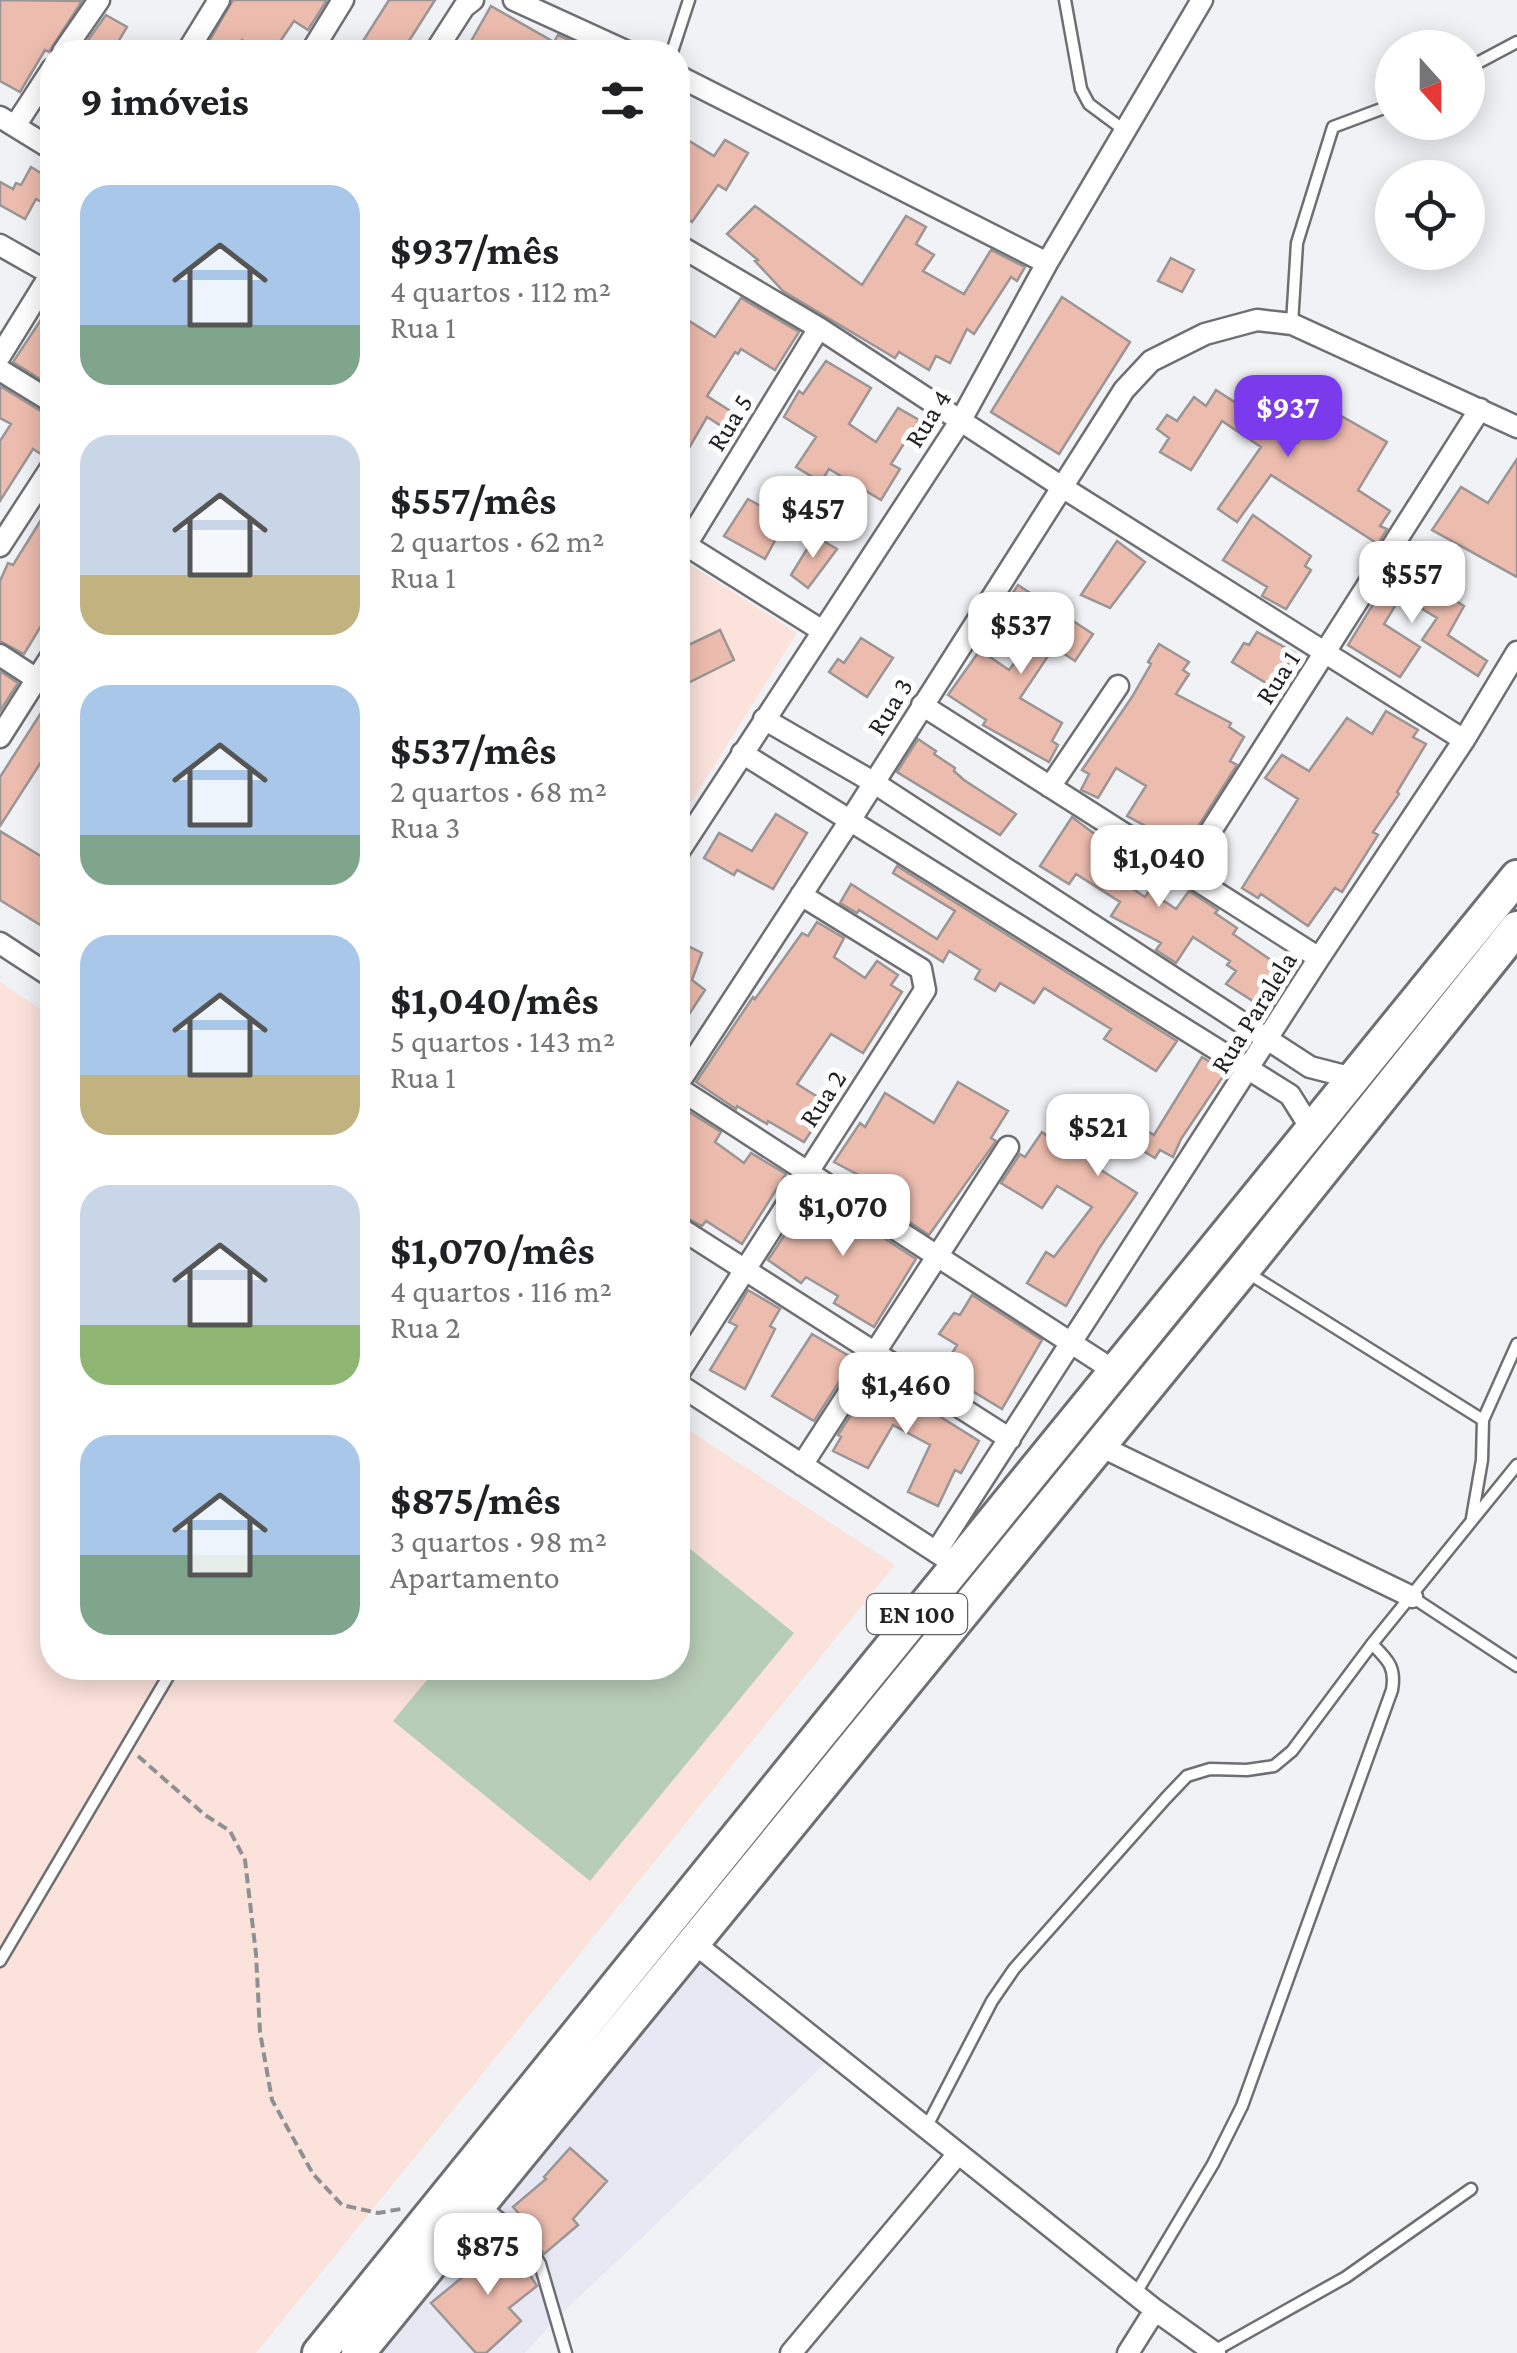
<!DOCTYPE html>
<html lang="pt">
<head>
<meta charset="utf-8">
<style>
  body { margin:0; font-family:"Crimson Pro",serif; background:#f2f2f2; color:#202124; height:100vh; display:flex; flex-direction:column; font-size:38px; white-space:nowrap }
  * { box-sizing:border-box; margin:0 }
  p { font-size:32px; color:#757577 }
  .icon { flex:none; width:55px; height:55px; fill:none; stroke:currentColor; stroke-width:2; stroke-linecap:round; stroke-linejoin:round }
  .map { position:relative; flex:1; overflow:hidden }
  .drawer { position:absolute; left:40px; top:40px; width:650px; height:1640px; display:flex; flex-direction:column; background:#fff; border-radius:40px; box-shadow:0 5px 25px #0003 }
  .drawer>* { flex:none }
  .needle { width:65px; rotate:159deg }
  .buttons { position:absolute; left:1375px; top:30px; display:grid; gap:20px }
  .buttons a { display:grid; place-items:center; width:110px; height:110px; border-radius:50%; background:#fff; box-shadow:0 5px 25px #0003; font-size:50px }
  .price { position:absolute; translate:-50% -85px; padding:0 22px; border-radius:20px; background:#fff; color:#222; font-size:32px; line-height:65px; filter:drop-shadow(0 2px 5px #0008) }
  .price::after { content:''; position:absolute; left:50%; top:60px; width:30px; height:22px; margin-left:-15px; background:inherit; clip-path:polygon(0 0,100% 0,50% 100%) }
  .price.on { background:#7c3aed; color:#fff }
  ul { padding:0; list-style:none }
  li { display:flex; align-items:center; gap:30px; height:250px; padding:0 40px }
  li span { display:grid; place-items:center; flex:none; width:280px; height:200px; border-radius:30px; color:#555 }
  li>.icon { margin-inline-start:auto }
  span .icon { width:120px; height:120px; fill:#fffc; stroke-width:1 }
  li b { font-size:42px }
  h2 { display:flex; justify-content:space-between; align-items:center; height:120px; padding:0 40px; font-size:42px }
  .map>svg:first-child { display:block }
  .built { fill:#e7e8f4 }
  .education { fill:#fbe2db }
  .green { fill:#b8cdb8 }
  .building { fill:#ecbcae; stroke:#9b9695; stroke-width:2.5 }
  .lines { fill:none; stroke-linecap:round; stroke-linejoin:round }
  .service-casing { stroke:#6e6f73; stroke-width:15 }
  .minor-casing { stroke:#6e6f73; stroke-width:25 }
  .primary-casing { stroke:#6e6f73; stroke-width:38 }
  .path { stroke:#8f9093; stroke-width:4; stroke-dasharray:10 5; stroke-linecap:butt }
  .service { stroke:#fff; stroke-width:10 }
  .minor { stroke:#fff; stroke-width:20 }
  .primary { stroke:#fff; stroke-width:32 }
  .labels { text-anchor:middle; stroke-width:10; stroke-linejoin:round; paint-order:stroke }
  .shield { fill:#fff; stroke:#646466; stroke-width:2.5 }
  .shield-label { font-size:25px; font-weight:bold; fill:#222224 }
  .street-label { font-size:28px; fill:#222224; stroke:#fff }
</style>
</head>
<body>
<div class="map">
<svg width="1517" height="2353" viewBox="0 0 1517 2353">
  <rect width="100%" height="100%" fill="#f1f2f6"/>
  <path class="built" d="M694,1943L834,2055L557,2318L525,2353H358Z"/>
  <path class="education" d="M678,557L797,633L690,804L678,796Z
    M0,982L52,1017V1668H678V1423L895,1565L256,2353H0Z"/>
  <path class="green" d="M678,1539L794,1633L590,1881L393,1721L437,1668H678Z"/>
  <path class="building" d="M0,0L82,1L49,52L45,50L20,92L0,81Z
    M233,0H327L308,30L294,21L273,52H262L242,40L233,52H203Z
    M389,0H435L402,52H356Z
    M491,6L554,42L558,35L596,52H465Z
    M106,15L127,27L112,52H92L83,47Z
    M678,134L714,156L725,140L748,153L726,190L718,185L692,222L678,212Z
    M31,167L52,180V208L36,199L25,219L0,205V182L13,189L16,183L21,185Z
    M755,206L862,285L906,216L926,227L916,244L934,255L923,271L964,294L991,250L1025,267L1017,281L1011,277L974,334L967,329L950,363L936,356L929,370L899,352L895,358L783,291L755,261L758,260L727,234Z
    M1171,258L1194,270L1182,292L1158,281Z
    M1062,297L1130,342L1059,454L991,412Z
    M741,298L799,332L775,370L741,349L738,354L735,352L707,396L746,421L737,436L707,417L678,467V314L715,337Z
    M52,303V359L40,379L13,362Z
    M826,361L871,388L849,424L876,442L898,408L919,420L891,464L900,469L881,500L829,469L821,482L796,467L816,437L784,417L799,391L803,394Z
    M0,386L52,418V437L41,454L33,449L0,501V441L11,424L0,418Z
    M1216,390L1298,443L1303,434L1309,438L1327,408L1387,442L1358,490L1390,511L1380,526L1387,529L1378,544L1271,475L1237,522L1218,509L1261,447L1222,421L1191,470L1160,452L1169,438L1157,429L1167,415L1177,421L1194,397L1206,406Z
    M1517,459V577L1432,530L1461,487L1488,503Z
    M748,499L786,520L765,559L724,536Z
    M1253,515L1311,556L1305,566L1311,570L1286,609L1262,596L1267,587L1223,560Z
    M41,520L52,526V542L43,557L52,563V608L24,654L0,641V581L8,563L13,565Z
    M815,536L837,549L808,588L791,575Z
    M1117,541L1145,562L1110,608L1081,595Z
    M1397,565L1464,606L1448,635L1487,661L1478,676L1422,640L1437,618L1401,596L1384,624L1420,647L1400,677L1348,645Z
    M1018,585L1093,634L1075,661L1054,647L1020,698L1062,723L1052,741L1058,745L1049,762L983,725L986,720L948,695L980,650L1009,670L1036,635L1037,629L1003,608Z
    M720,630L734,660L678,688V650Z
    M1257,632L1295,653L1274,688L1232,662L1244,643L1249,645Z
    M861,638L893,658L867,697L829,672L838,659L844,663Z
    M1159,644L1189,662L1183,670L1189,674L1176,694L1231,723L1229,727L1244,737L1230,761L1237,765L1185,847L1127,816L1146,786L1116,768L1098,798L1081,790L1089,774L1082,770L1132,697L1151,664L1148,662Z
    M0,671L18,683L0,711Z
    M48,702L52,703V745L0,826V777Z
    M1386,711L1418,730L1413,737L1426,744L1397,792L1399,794L1373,832L1378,835L1342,892L1335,888L1308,926L1261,894L1258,898L1242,888L1298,799L1265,778L1282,755L1309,771L1347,718L1372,734Z
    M918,739L936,751L934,754L955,768L954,771L964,780L1016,814L1000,835L897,772Z
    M776,814L807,833L773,889L737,870L734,875L704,858L719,833L752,851Z
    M1072,817L1124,856L1111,874L1145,897L1149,891L1176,909L1189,891L1218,910L1215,913L1237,928L1233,934L1281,967L1256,1003L1226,984L1236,971L1227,965L1230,961L1193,937L1176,963L1156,950L1161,943L1111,916L1120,902L1076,874L1069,884L1040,866Z
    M0,831L52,863V909L42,926L0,900Z
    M897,866L1177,1041L1156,1071L1104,1039L1111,1029L1044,988L1034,1003L1000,983L995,991L975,979L980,970L949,951L943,962L859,910L857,913L840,903L851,884L937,939L955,911L893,873Z
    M817,922L844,938L834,957L865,978L877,961L898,975L891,985L902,992L863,1053L831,1034L797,1084L829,1104L804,1142L768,1121L767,1124L737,1106L736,1109L696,1082L753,997L755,999L802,933L808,936Z
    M678,941L702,953L692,980L705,990L678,1031Z
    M1202,1057L1226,1072L1181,1139L1173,1157L1160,1150L1155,1158L1112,1132L1090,1163L1137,1193L1100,1247L1066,1306L1027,1283L1046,1252L1054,1257L1092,1207L1057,1186L1042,1208L1001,1183L1020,1154L1025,1157L1042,1132L1072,1154L1105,1106L1154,1135Z
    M958,1082L1008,1111L991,1138L996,1141L929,1235L881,1203L889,1191L834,1162L860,1123L865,1127L885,1093L934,1123Z
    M686,1110L721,1132L715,1142L744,1163L751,1153L786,1174L742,1244L706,1221L702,1226L678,1213V1121Z
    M813,1192L916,1259L874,1327L834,1303L838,1296L806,1277L801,1283L768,1260Z
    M748,1290L780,1309L770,1326L775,1329L745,1389L710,1370L737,1326L729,1322Z
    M972,1295L1042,1340L1002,1409L941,1372L957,1345L939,1334L954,1313L960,1315Z
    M812,1334L854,1359L814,1421L772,1396Z
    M876,1376L924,1403L923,1406L979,1441L961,1473L955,1470L938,1506L908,1492L930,1445L893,1425L868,1468L833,1451L841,1437L838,1435Z
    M570,2148L607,2181L573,2219L578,2225L544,2254L524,2227L528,2224L513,2207L546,2179L544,2177Z
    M510,2238L530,2265L526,2269L537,2286L509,2308L521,2321L486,2353H476L431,2303Z"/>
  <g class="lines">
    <defs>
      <path id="service" d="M1065,0L1081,89L1089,104L1124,130
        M672,52L689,0
        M1468,68L1517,42
        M1292,324L1297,243L1333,127L1392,105
        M1248,1273L1483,1420
        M1472,1518L1482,1460L1483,1420L1517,1344
        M1412,1597L1517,1666
        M0,1961L173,1668
        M926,2128L992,2001L1014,1969L1166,1798L1187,1776L1210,1769L1247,1770L1274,1766L1292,1751L1372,1644L1517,1465
        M485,2206L523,2237L540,2264L566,2353
        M1136,2293L1213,2164L1242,2106L1392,1690C1396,1667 1388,1660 1372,1644
        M1214,2351L1346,2277L1471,2189"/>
      <path id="minor" d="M514,0L628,52
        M63,52L99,0
        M187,52L219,0
        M311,52L343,0
        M435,52L464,7L473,0
        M678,76L1047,263
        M0,117L52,149
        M15,126L52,69
        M0,245L51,274
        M678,245L819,328L1062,487L1464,740
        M0,356L52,272
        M0,370L52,402
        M678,540L821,630
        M686,545L819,328
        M0,546L52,466
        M0,655L52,689
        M922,705L1319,958
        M764,719L873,782L1310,1067L1353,1078
        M0,737L52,655
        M742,753L1290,1095L1310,1127
        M1050,787L1118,686
        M678,853L961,420L1047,263L1202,0
        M1184,873L1480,409
        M0,943L52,977
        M678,1084L851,819L1124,390L1151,361L1205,334L1257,320L1292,324L1517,427
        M678,1088L1116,1372
        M678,1227L1010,1439
        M678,1374L925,990L921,969L801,895
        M678,1384L944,1557
        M1098,1445L1412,1597
        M802,1465L1008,1147
        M936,1552L1319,958L1464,740L1517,652
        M694,1943L1155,2310L1215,2353
        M791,2353L958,2154
        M1128,2353L1155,2310"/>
      <path id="primary" d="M319,2353C718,1861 1116,1367 1517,877
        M358,2353L1243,1270L1517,928"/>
    </defs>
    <use href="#service" class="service-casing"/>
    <use href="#minor" class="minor-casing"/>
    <use href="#primary" class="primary-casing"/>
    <path class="path" d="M138,1756L205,1815L230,1831L245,1860L256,1954L260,2032L272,2100L313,2174L342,2205L378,2213L401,2209"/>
    <use href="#service" class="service"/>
    <use href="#minor" class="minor"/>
    <use href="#primary" class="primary"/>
  </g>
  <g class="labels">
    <rect class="shield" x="867" y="1594" width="100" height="40" rx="8"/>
    <g class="shield-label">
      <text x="917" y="1623">EN 100</text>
    </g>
    <g class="street-label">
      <text transform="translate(927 418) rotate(-58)" y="10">Rua 4</text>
      <text transform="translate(729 422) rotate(-58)" y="10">Rua 5</text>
      <text transform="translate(1277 677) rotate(-57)" y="10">Rua 1</text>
      <text transform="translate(889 706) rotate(-58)" y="10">Rua 3</text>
      <text transform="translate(1253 1012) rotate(-58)" y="10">Rua Paralela</text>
      <text transform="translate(822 1098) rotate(-57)" y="10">Rua 2</text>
    </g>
  </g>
</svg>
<div class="buttons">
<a><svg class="needle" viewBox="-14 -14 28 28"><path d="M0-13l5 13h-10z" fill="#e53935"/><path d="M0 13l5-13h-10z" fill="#757577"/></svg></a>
<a><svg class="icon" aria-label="locate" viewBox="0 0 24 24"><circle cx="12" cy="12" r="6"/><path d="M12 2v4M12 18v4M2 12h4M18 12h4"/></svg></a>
</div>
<b class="price on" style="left:1288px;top:460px">$937</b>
<b class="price" style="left:813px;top:561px">$457</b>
<b class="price" style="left:1412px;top:626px">$557</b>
<b class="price" style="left:1021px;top:677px">$537</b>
<b class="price" style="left:1159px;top:910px">$1,040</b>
<b class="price" style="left:1098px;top:1179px">$521</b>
<b class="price" style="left:843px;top:1259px">$1,070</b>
<b class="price" style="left:906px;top:1437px">$1,460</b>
<b class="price" style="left:488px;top:2298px">$875</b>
<section class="drawer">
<h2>9 imóveis<svg class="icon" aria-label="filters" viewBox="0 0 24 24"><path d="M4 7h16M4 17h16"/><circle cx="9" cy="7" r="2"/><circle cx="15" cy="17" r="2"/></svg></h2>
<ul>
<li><span style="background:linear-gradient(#a9c7e8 70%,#7fa58c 0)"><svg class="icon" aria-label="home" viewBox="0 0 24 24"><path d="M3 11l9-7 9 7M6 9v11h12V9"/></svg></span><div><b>$937/mês</b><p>4 quartos · 112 m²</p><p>Rua 1</p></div></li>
<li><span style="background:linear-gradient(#c9d6e8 70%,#c2b280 0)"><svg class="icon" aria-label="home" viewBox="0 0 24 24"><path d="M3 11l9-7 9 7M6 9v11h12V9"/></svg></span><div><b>$557/mês</b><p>2 quartos · 62 m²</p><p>Rua 1</p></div></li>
<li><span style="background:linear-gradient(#a9c7e8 75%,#7fa58c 0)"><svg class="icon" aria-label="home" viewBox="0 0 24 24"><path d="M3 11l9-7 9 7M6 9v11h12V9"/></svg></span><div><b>$537/mês</b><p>2 quartos · 68 m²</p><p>Rua 3</p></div></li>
<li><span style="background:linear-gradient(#a9c7e8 70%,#c2b280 0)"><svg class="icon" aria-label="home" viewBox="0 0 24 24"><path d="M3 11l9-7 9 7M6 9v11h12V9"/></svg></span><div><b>$1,040/mês</b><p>5 quartos · 143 m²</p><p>Rua 1</p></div></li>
<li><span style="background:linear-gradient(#c9d6e8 70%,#8fb573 0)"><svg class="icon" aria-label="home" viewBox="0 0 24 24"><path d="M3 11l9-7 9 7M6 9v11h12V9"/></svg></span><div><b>$1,070/mês</b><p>4 quartos · 116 m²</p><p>Rua 2</p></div></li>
<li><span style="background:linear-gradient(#a9c7e8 60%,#7fa58c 0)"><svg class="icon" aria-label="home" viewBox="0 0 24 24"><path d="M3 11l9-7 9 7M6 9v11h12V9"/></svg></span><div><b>$875/mês</b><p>3 quartos · 98 m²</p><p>Apartamento</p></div></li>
</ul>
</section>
</div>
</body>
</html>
